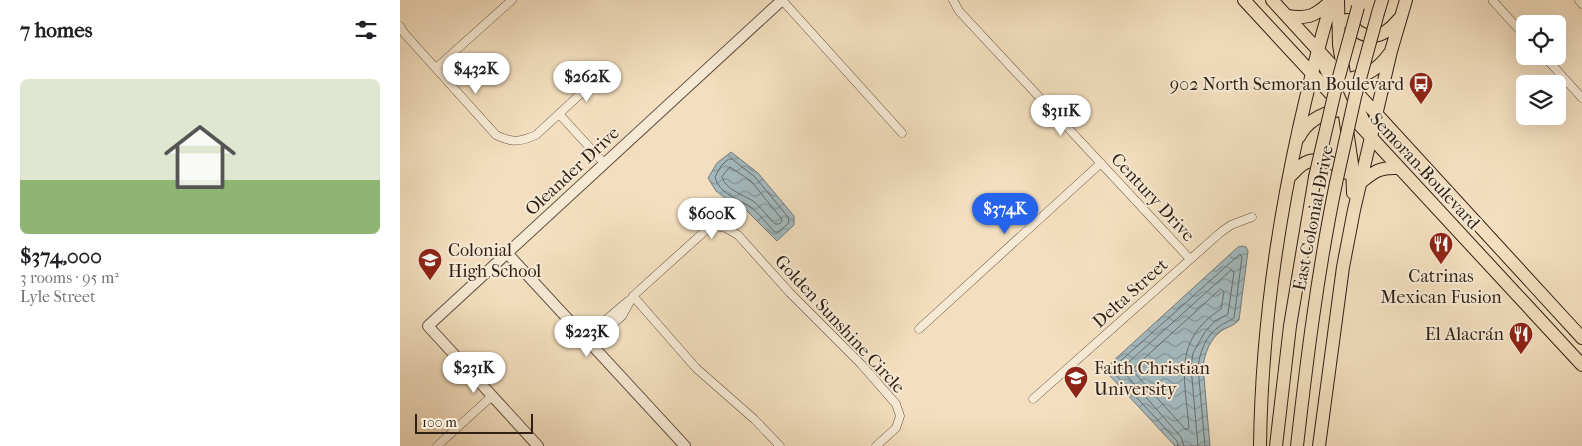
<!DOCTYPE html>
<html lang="en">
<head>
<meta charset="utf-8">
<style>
  body { margin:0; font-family:"IM FELL French Canon",serif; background:#f2f2f2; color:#202124; height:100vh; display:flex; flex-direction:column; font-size:19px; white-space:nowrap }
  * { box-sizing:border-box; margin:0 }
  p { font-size:16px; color:#757577 }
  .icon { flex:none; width:28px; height:28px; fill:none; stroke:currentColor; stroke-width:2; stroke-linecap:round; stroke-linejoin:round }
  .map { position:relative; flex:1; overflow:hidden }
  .sheet { display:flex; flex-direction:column; background:#fff; width:400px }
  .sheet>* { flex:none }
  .tools { position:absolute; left:1116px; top:15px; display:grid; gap:10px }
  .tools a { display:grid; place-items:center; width:50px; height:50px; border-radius:8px; background:#fff; box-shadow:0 5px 20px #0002; font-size:25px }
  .scale { position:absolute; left:15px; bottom:12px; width:118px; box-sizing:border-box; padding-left:5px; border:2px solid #301f15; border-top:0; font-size:14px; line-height:18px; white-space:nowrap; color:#301f15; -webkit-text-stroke:4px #f7ead5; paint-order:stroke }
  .price { position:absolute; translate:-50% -42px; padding:0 11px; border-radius:18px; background:#fff; color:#222; font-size:16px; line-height:32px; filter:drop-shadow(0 1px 2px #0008) }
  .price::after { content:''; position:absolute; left:50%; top:30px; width:15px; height:11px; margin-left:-8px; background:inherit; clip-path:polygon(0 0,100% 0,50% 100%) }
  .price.current { background:#2563eb; color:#fff }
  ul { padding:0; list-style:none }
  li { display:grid; align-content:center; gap:10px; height:265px; padding:0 20px }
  li span { display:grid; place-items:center; height:155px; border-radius:8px; color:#555 }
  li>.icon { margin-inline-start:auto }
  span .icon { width:90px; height:90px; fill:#fffc; stroke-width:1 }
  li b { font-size:21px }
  h2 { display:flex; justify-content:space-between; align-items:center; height:60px; padding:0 20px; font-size:21px }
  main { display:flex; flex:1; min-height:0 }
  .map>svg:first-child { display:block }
  .water { fill:url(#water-waves); stroke:#757b7a }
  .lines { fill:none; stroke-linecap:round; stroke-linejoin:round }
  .shore { stroke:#6a6c6a; stroke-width:1 }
  .minor-casing { stroke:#614f40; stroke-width:9 }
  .tertiary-casing { stroke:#614f40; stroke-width:12 }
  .primary-casing { stroke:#301f15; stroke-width:14 }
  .trunk-casing { stroke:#301f15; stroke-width:14 }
  .minor { stroke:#f7ead5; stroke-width:8 }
  .tertiary { stroke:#f7ead5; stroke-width:10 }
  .primary { stroke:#f3dfbf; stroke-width:12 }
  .trunk { stroke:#f3dfbf; stroke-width:12 }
  .trunk-bridge-casing { stroke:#301f15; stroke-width:14; stroke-linecap:butt }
  .trunk-bridge { stroke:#f3dfbf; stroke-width:12 }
  .labels { text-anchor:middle; stroke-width:4; stroke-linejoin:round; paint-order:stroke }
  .poi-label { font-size:18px; fill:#301f15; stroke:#f7ead5; text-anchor:end }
  .street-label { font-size:18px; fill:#301f15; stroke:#f7ead5 }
</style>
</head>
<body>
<main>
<section class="sheet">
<h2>7 homes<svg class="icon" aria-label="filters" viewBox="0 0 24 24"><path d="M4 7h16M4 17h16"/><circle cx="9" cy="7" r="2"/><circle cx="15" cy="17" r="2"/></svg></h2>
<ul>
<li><span style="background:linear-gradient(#dfe7d0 65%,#8fb573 0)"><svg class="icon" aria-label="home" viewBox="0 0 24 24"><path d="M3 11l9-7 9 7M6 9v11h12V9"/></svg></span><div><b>$374,000</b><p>3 rooms · 95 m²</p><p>Lyle Street</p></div></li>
</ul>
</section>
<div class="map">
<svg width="1182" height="446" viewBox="0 0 1182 446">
  <defs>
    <pattern id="water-waves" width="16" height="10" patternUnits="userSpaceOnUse" patternTransform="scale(1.25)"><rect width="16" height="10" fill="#a3b9be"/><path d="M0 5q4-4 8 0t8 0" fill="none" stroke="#859699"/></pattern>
  </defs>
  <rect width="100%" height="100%" fill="#f3dfbf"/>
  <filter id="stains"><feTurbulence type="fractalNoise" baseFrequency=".004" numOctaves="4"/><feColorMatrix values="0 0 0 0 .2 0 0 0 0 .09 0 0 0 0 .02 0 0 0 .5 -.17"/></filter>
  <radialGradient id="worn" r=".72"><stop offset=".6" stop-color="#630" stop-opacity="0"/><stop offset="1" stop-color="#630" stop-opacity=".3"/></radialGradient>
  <path class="water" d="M331,152L358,173L394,216V225L377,241L347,211L336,206L316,191L308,178L317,163Z
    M842,246L846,247L848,251L839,320C834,326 827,327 821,331C810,339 805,353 803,366L810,446H775L710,376L708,369L712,362L838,247Z"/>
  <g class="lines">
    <path class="shore" d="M329,159H332L355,177L388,217L389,223L378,232H375C367,224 359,213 350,207C337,198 319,194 315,177L321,166Z
      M330,167L351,181L381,218L382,221L379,224H375C368,217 361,207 353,201C342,194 326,190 322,177Z
      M821,289L824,292L821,309C772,341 785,378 789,428L786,430L732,370Z
      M778,446L777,441L715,374L714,369L716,365L840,254L842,257L834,318C830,321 824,323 820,326C806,335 800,351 798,367L805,446
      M784,446L781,437L721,369L831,270L834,272L828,314L815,321L805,332L793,353L791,367L798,446"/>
    <defs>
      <path id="minor" d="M382,0L502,133
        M553,0L559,11L790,259
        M1094,0L1093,1L1125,36
        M1179,0L1182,4
        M0,26L4,33L96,135C112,143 120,142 136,135L200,76
        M1144,56L1182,98
        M36,68L112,0
        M159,114L204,163
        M519,329L701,163
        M186,337L228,301
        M191,343L222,316L233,296
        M633,399L821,232L831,225L852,217
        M37,446L92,396
        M380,446L354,419L296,368L233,296L305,231L317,226L326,228L338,235L390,293L461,364L496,404L500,416L496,428L476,446"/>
      <path id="tertiary" d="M107,253L285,446
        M138,446L28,326L382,0"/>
      <path id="primary" d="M844,0L1182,365
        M872,0L1182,338"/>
      <path id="trunk" d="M938,0L939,45L945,79L971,138
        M978,13L982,0
        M887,16C909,19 915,16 931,1
        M947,20C964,43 982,40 999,19
        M917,49L944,109L952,164L953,193
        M953,78C969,75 980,67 989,54
        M899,137C907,121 923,113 939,110
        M890,176C894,173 897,168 902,165C915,155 936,162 947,173
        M960,183C974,172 979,167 998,168
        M860,446C862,296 890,144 932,0
        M876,446L890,326L915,177
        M897,446C907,358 918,270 936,183
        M919,446L943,267L954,210L991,51L1006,0"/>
    </defs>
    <use href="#minor" class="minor-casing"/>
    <use href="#tertiary" class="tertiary-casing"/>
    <use href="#primary" class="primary-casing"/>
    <use href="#trunk" class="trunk-casing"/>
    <use href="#minor" class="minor"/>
    <use href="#tertiary" class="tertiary"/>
    <use href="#primary" class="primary"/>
    <use href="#trunk" class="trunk"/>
    <defs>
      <path id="trunk-bridge" d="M915,177L935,91L958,7
        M936,183L955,97L978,13"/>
    </defs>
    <use href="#trunk-bridge" class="trunk-bridge-casing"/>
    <use href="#trunk-bridge" class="trunk-bridge"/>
  </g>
  <defs>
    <symbol id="bus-pin" viewBox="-11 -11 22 30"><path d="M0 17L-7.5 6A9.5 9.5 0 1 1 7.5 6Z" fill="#8f2418" stroke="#f7ead5"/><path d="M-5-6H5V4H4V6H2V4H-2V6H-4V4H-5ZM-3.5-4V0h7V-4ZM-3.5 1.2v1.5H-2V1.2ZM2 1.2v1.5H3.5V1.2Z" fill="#fff"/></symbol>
    <symbol id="restaurant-pin" viewBox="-11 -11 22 30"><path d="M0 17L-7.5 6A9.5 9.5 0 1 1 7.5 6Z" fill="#8f2418" stroke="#f7ead5"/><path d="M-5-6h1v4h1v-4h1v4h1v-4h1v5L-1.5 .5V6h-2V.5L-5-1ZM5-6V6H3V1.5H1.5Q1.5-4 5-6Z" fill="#fff"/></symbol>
    <symbol id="school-pin" viewBox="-11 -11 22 30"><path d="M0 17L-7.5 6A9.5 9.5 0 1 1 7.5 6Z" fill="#8f2418" stroke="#f7ead5"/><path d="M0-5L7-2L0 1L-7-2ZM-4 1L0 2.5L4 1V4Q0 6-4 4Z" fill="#fff"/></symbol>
    <symbol id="university-pin" viewBox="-11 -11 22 30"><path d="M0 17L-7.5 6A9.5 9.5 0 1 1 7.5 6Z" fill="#8f2418" stroke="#f7ead5"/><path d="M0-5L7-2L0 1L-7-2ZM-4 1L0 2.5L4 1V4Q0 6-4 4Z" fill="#fff"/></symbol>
  </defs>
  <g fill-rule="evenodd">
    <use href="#bus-pin" x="1007" y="70" width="28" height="38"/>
    <use href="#restaurant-pin" x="1027" y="230" width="28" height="38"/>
    <use href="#school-pin" x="16" y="246" width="28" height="38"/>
    <use href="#restaurant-pin" x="1107" y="320" width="28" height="38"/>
    <use href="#university-pin" x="662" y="364" width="28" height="38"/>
  </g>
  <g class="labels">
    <g class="poi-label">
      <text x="1004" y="90">902 North Semoran Boulevard</text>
      <text x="48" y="256" text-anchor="start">Colonial<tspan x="48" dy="21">High School</tspan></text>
      <text x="1041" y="282" text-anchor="middle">Catrinas<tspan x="1041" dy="21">Mexican Fusion</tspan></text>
      <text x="1104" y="340">El Alacrán</text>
      <text x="694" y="374" text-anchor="start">Faith Christian<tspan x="694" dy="21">University</tspan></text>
    </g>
    <g class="street-label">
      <text transform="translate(172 171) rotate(-43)" y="6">Oleander Drive</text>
      <text transform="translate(1025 171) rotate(47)" y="6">Semoran Boulevard</text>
      <text transform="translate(753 197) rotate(47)" y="6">Century Drive</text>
      <text transform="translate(913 218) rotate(-79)" y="6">East Colonial Drive</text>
      <text transform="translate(730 293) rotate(-42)" y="6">Delta Street</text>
      <text transform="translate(440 324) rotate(47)" y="6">Golden Sunshine Circle</text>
    </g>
  </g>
  <rect width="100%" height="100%" filter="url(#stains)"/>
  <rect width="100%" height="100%" fill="url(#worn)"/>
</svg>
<div class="tools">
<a><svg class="icon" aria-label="locate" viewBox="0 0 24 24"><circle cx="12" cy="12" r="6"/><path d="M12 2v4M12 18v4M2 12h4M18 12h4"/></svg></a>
<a><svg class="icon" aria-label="layers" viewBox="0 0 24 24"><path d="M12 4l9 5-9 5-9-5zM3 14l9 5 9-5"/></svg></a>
</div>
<div class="scale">100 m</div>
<b class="price" style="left:76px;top:95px">$432K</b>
<b class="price" style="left:187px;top:103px">$262K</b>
<b class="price" style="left:661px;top:137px">$311K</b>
<b class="price current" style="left:605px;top:235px">$374K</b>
<b class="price" style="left:312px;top:240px">$600K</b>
<b class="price" style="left:187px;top:358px">$223K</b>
<b class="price" style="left:74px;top:394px">$231K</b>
</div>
</main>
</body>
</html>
